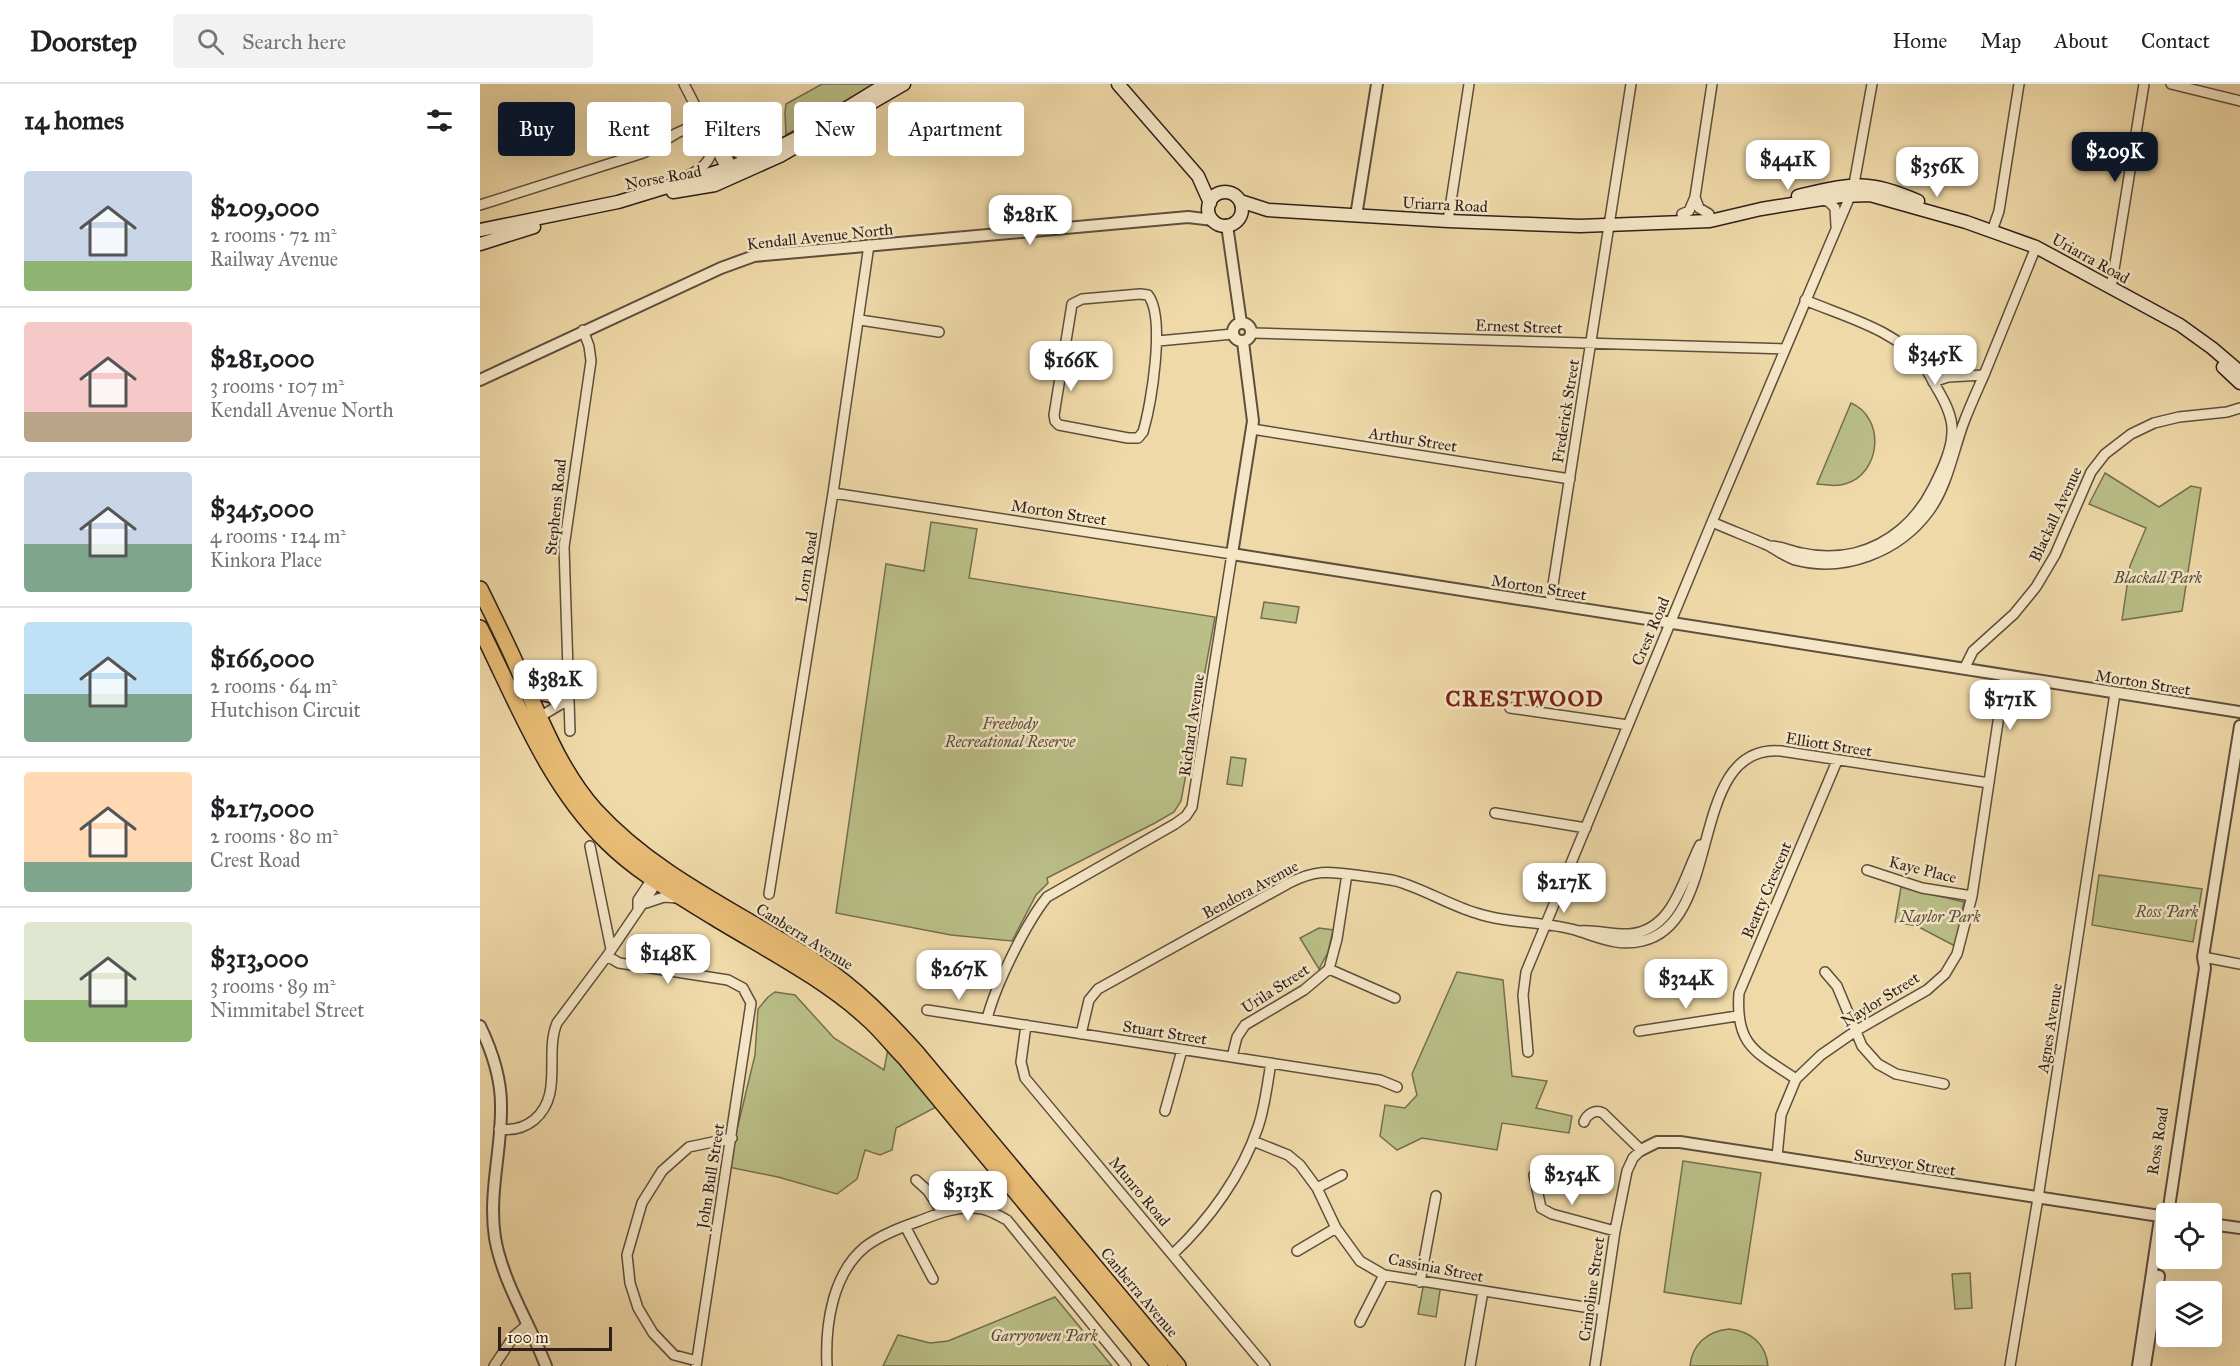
<!DOCTYPE html>
<html lang="en">
<head>
<meta charset="utf-8">
<style>
  body { margin:0; font-family:"IM FELL Great Primer",serif; background:#f2f2f2; color:#202124; height:100vh; display:flex; flex-direction:column; font-size:22px; white-space:nowrap }
  * { box-sizing:border-box; margin:0 }
  p { font-size:20px; color:#757577 }
  .icon { flex:none; width:33px; height:33px; fill:none; stroke:currentColor; stroke-width:2; stroke-linecap:round; stroke-linejoin:round }
  .map { position:relative; flex:1; overflow:hidden }
  .side { display:flex; flex-direction:column; background:#fff; width:480px }
  .side>* { flex:none }
  .top-card { position:absolute; left:18px; top:18px; width:570px; height:54px; display:flex; gap:12px }
  .controls { position:absolute; left:1676px; top:1119px; display:grid; gap:12px }
  .controls a { display:grid; place-items:center; width:66px; height:66px; border-radius:6px; background:#fff; box-shadow:0 6px 24px #0002; font-size:30px }
  .scale { position:absolute; left:18px; bottom:15px; width:114px; box-sizing:border-box; padding-left:6px; border:3px solid #2e1f1a; border-top:0; font-size:16px; line-height:21px; white-space:nowrap; color:#2e1f1a; -webkit-text-stroke:4px #f5e6c6; paint-order:stroke }
  .price { position:absolute; translate:-50% -51px; padding:0 14px; border-radius:12px; background:#fff; color:#222; font-size:20px; line-height:39px; filter:drop-shadow(0 2px 3px #0008) }
  .price::after { content:''; position:absolute; left:50%; top:36px; width:18px; height:14px; margin-left:-9px; background:inherit; clip-path:polygon(0 0,100% 0,50% 100%) }
  .price.active { background:#111827; color:#fff }
  ul { padding:0; list-style:none }
  li { display:flex; align-items:center; gap:18px; height:150px; padding:0 24px }
  li+li { border-top:2px solid #e0e0e0 }
  li span { display:grid; place-items:center; flex:none; width:168px; height:120px; border-radius:6px; color:#555 }
  li>.icon { margin-inline-start:auto }
  span .icon { width:72px; height:72px; fill:#fffc; stroke-width:1 }
  li b { font-size:26px }
  h2 { display:flex; justify-content:space-between; align-items:center; height:72px; padding:0 24px; font-size:26px }
  .pill { padding:0 21px; border-radius:6px; background:#fff; box-shadow:0 6px 24px #0002; font-size:21px; line-height:54px }
  .pill.active { background:#111827; color:#fff }
  header { display:flex; align-items:center; gap:36px; box-sizing:border-box; height:84px; padding:0 30px; background:#fff; border-bottom:2px solid #e0e0e0 }
  header strong { font-size:28px }
  nav { display:flex; gap:33px; margin-inline-start:auto; font-size:21px }
  .search { width:420px; height:54px; background:#f2f2f2; display:flex; align-items:center; gap:15px; box-sizing:border-box; padding:0 21px; border-radius:6px; color:#757577; font-size:22px }
  main { display:flex; flex:1; min-height:0 }
  .map>svg:first-child { display:block }
  .green { fill:#babf87; stroke:#746f50; stroke-width:1.5 }
  .lines { fill:none; stroke-linecap:round; stroke-linejoin:round }
  .minor-casing { stroke:#5e4e3e; stroke-width:12 }
  .tertiary-casing { stroke:#5e4e3e; stroke-width:14 }
  .secondary-casing { stroke:#2e1f1a; stroke-width:15 }
  .trunk-casing { stroke:#2e1f1a; stroke-width:18 }
  .minor { stroke:#f5e6c6; stroke-width:9 }
  .tertiary { stroke:#f5e6c6; stroke-width:10 }
  .secondary { stroke:#f5e6c6; stroke-width:12 }
  .trunk { stroke:#e8bc74; stroke-width:15 }
  .labels { text-anchor:middle; stroke-width:5; stroke-linejoin:round; paint-order:stroke }
  .street-label { font-size:16px; fill:#2e1f1a; stroke:#f5e6c6 }
  .park-label { font-size:16px; font-style:italic; fill:#584f3b; stroke:#f5e6c6 }
  .district-label { font-size:22px; font-weight:bold; letter-spacing:1.5px; fill:#7a1f14; stroke:#f5e6c6 }
</style>
</head>
<body>
<header>
<strong>Doorstep</strong>
<div class="search"><svg class="icon" aria-label="search" viewBox="0 0 24 24"><circle cx="10" cy="10" r="6"/><path d="M15 15l6 6"/></svg>Search here</div>
<nav><a>Home</a><a>Map</a><a>About</a><a>Contact</a></nav>
</header>
<main>
<section class="side">
<h2>14 homes<svg class="icon" aria-label="filters" viewBox="0 0 24 24"><path d="M4 7h16M4 17h16"/><circle cx="9" cy="7" r="2"/><circle cx="15" cy="17" r="2"/></svg></h2>
<ul>
<li><span style="background:linear-gradient(#c9d6e8 75%,#8fb573 0)"><svg class="icon" aria-label="home" viewBox="0 0 24 24"><path d="M3 11l9-7 9 7M6 9v11h12V9"/></svg></span><div><b>$209,000</b><p>2 rooms · 72 m²</p><p>Railway Avenue</p></div></li>
<li><span style="background:linear-gradient(#f6c9c9 75%,#b9a48a 0)"><svg class="icon" aria-label="home" viewBox="0 0 24 24"><path d="M3 11l9-7 9 7M6 9v11h12V9"/></svg></span><div><b>$281,000</b><p>3 rooms · 107 m²</p><p>Kendall Avenue North</p></div></li>
<li><span style="background:linear-gradient(#c9d6e8 60%,#7fa58c 0)"><svg class="icon" aria-label="home" viewBox="0 0 24 24"><path d="M3 11l9-7 9 7M6 9v11h12V9"/></svg></span><div><b>$345,000</b><p>4 rooms · 124 m²</p><p>Kinkora Place</p></div></li>
<li><span style="background:linear-gradient(#bfe0f5 60%,#7fa58c 0)"><svg class="icon" aria-label="home" viewBox="0 0 24 24"><path d="M3 11l9-7 9 7M6 9v11h12V9"/></svg></span><div><b>$166,000</b><p>2 rooms · 64 m²</p><p>Hutchison Circuit</p></div></li>
<li><span style="background:linear-gradient(#ffd9b3 75%,#7fa58c 0)"><svg class="icon" aria-label="home" viewBox="0 0 24 24"><path d="M3 11l9-7 9 7M6 9v11h12V9"/></svg></span><div><b>$217,000</b><p>2 rooms · 80 m²</p><p>Crest Road</p></div></li>
<li><span style="background:linear-gradient(#dfe7d0 65%,#8fb573 0)"><svg class="icon" aria-label="home" viewBox="0 0 24 24"><path d="M3 11l9-7 9 7M6 9v11h12V9"/></svg></span><div><b>$313,000</b><p>3 rooms · 89 m²</p><p>Nimmitabel Street</p></div></li>
</ul>
</section>
<div class="map">
<svg width="1760" height="1282" viewBox="0 0 1760 1282">
  <rect width="100%" height="100%" fill="#efd9a8"/>
  <filter id="stains"><feTurbulence type="fractalNoise" baseFrequency=".00333" numOctaves="4"/><feColorMatrix values="0 0 0 0 .2 0 0 0 0 .09 0 0 0 0 .02 0 0 0 .5 -.17"/></filter>
  <radialGradient id="worn" r=".72"><stop offset=".6" stop-color="#630" stop-opacity="0"/><stop offset="1" stop-color="#630" stop-opacity=".3"/></radialGradient>
  <path class="green" d="M342,0H397L306,51L305,29L306,20Z
    M1371,319C1406,334 1401,390 1365,400C1356,403 1347,401 1337,400Z
    M1625,389L1679,423L1711,402L1721,404L1702,527L1642,536L1650,482L1666,444L1609,420Z
    M451,438L497,445L489,494L735,533L701,717L694,728L675,739L567,794L568,799L556,811L532,857L471,851L356,829L406,480L444,487Z
    M784,518L819,523L816,539L781,534Z
    M751,673L766,675L762,702L747,700Z
    M1619,791L1722,805L1713,858L1612,841Z
    M1421,803L1484,818L1475,862L1437,842L1415,838Z
    M839,844L853,846L848,868L839,885L820,854Z
    M977,888L1023,896L1032,992L1067,997L1056,1024L1092,1032L1089,1049L1022,1039L1017,1066L942,1054L917,1066L900,1052L905,1021L925,1024L937,1011L932,990Z
    M295,908L315,911L354,954L404,986L408,965L458,1022L416,1044L412,1066L400,1071L385,1066L377,1095L357,1110L298,1093L248,1083L275,971L278,925L288,913Z
    M1203,1077L1281,1089L1261,1220L1184,1208Z
    M1490,1189L1492,1224L1475,1225L1472,1190Z
    M944,1198L961,1200L956,1233L938,1230Z
    M575,1213L632,1282H403L418,1251L450,1259L468,1257Z
    M1249,1245C1271,1247 1286,1260 1288,1282H1210C1212,1260 1228,1247 1249,1245Z"/>
  <g class="lines">
    <defs>
      <path id="minor" d="M204,0C219,28 232,56 246,85
        M1691,0L1760,17
        M226,40L234,47L252,83
        M238,50L258,69L272,75
        M207,92C222,85 231,78 233,61
        M1374,100L1392,0
        M1215,113L1219,124L1229,130
        M1342,116L1349,118L1355,124L1356,142
        M0,121L163,69L197,49L224,37
        M1202,130L1209,127L1215,113L1232,0
        M968,137L989,0
        M1512,147L1519,127L1539,0
        M1631,204L1664,0
        M660,210L668,211C686,234 671,321 663,348L658,354H648L579,341L575,337L574,331L592,220L602,215Z
        M380,236L459,248
        M772,249L1305,265
        M678,257L753,250
        M1453,298L1468,293L1504,291L1556,163
        M772,345L1090,395
        M353,409L752,470L712,723L706,732L695,740L567,813C546,839 515,902 507,935
        M1232,438C1250,446 1269,453 1287,461C1297,466 1304,472 1315,476C1364,489 1419,468 1449,427C1468,401 1473,367 1484,338C1490,322 1497,307 1504,291
        M1290,462C1301,462 1310,467 1321,469C1339,473 1358,473 1375,469C1410,460 1437,436 1453,404C1461,388 1472,366 1472,348C1473,333 1465,318 1458,306C1453,298 1449,289 1444,282C1417,246 1365,233 1325,216
        M1070,520L1151,0
        M1484,585L1493,567L1534,530L1556,503L1575,471L1611,388L1625,370L1651,350L1674,339L1699,333L1747,328L1760,324
        M1030,624L1148,641
        M56,635L88,616
        M90,647L84,463L111,277L109,262L103,246
        M1015,729L1106,744
        M110,762L131,865
        M1387,786L1442,804L1492,812
        M289,810L353,409L389,161
        M166,819L184,813L198,814
        M158,824V816L174,792
        M1098,847C1115,845 1132,851 1149,850C1194,847 1203,794 1220,761
        M127,872L139,879L248,896L263,904L271,919L216,1282
        M1723,873L1760,880
        M849,885L915,914
        M1345,888L1357,902L1382,962L1398,980L1416,990L1464,1000
        M447,926L900,996L917,1003
        M546,941L541,978L545,994L785,1282
        M1159,947L1257,932
        M601,950L609,916L618,905L809,799C835,786 848,787 875,791C889,793 903,794 916,797C944,805 969,821 996,829C1028,840 1063,837 1095,846C1118,853 1137,863 1162,857C1245,839 1206,659 1301,667L1509,699
        M1048,968L1043,911L1046,888L1232,438L1371,110
        M752,973L757,953L765,941L824,906L849,885L857,855L867,790
        M1316,995C1276,968 1255,962 1259,909L1357,677
        M685,1027L702,966
        M1104,1038C1107,1030 1115,1025 1123,1029L1161,1066L1153,1074L1147,1087L1135,1147L1115,1282
        M19,1045C33,1047 44,1044 54,1036C84,1011 64,970 77,939L127,872L180,794
        M773,1057L808,1071L820,1081L837,1104L856,1144L880,1177L904,1191L1123,1226
        M1297,1073L1301,1031L1316,995L1341,971L1377,946L1447,906L1465,890L1477,870L1492,812L1525,591
        M1054,1091L1061,1124L1072,1130L1135,1147
        M436,1096L448,1107L461,1127
        M837,1104L862,1091
        M425,1142L453,1195
        M817,1167L856,1144
        M693,1170C729,1136 762,1091 778,1043C785,1023 787,1001 791,979
        M940,1198L956,1112
        M880,1238L904,1191
        M217,1277L194,1271L173,1249L158,1224L150,1199L147,1171L162,1119L182,1087L209,1063L252,1054
        M14,1282L34,1252L47,1241
        M347,1282C345,1242 352,1190 385,1163C400,1151 422,1143 439,1137C459,1129 480,1121 502,1125C510,1126 519,1132 527,1136L646,1282
        M990,1282L1003,1207
        M1530,1282L1558,1114L1635,609"/>
      <path id="tertiary" d="M876,132L897,0
        M747,141L761,239
        M753 248a9 9 0 1 1 18 0a9 9 0 1 1-18 0Z
        M763,258L773,337L752,470L1760,628
        M0,296L241,184L274,172L708,133L733,136
        M0,942C12,967 21,993 21,1021C22,1066 8,1109 15,1154C23,1199 50,1240 66,1282
        M1161,1066L1177,1058H1200L1686,1133
        M1688,1130L1725,884L1723,873L1760,642
        M1731,1140L1760,1144
        M1658,1282L1681,1128
        M1665,1282L1679,1192"/>
      <path id="secondary" d="M638,0L718,92L730,119
        M193,108L235,101L300,72L424,0
        M728 125a17 17 0 1 1 34 0a17 17 0 1 1-34 0Z
        M1318,112C1371,100 1386,94 1438,117
        M760,117L788,126L968,137L1100,142L1230,137L1281,125L1361,112L1390,111L1486,138L1556,163L1700,241L1732,264L1760,288
        M0,146L138,118L246,85L295,65L324,50L406,0
        M0,160L54,143
        M1743,283L1760,299"/>
      <path id="trunk" d="M0,505C13,532 27,559 39,587C60,634 80,687 115,726C177,794 263,830 339,880C376,904 406,935 436,968L698,1282
        M0,544C37,618 67,699 127,758C158,789 198,811 235,834C284,864 345,895 387,934C401,946 412,961 425,974L680,1282
        M46,595L56,607L76,612"/>
    </defs>
    <use href="#minor" class="minor-casing"/>
    <use href="#tertiary" class="tertiary-casing"/>
    <use href="#secondary" class="secondary-casing"/>
    <use href="#trunk" class="trunk-casing"/>
    <use href="#minor" class="minor"/>
    <use href="#tertiary" class="tertiary"/>
    <use href="#secondary" class="secondary"/>
    <use href="#trunk" class="trunk"/>
  </g>
  <g class="labels">
    <g class="street-label">
      <text transform="translate(183 93) rotate(-10)" y="6">Norse Road</text>
      <text transform="translate(965 120) rotate(3)" y="6">Uriarra Road</text>
      <text transform="translate(340 152) rotate(-6)" y="6">Kendall Avenue North</text>
      <text transform="translate(1611 174) rotate(29)" y="6">Uriarra Road</text>
      <text transform="translate(1039 242) rotate(2)" y="6">Ernest Street</text>
      <text transform="translate(1085 327) rotate(-81)" y="6">Frederick Street</text>
      <text transform="translate(933 355) rotate(9)" y="6">Arthur Street</text>
      <text transform="translate(75 423) rotate(-84)" y="6">Stephens Road</text>
      <text transform="translate(579 428) rotate(9)" y="6">Morton Street</text>
      <text transform="translate(1575 430) rotate(-65)" y="6">Blackall Avenue</text>
      <text transform="translate(326 483) rotate(-81)" y="6">Lorn Road</text>
      <text transform="translate(1059 503) rotate(9)" y="6">Morton Street</text>
      <text transform="translate(1170 547) rotate(-67)" y="6">Crest Road</text>
      <text transform="translate(1663 598) rotate(9)" y="6">Morton Street</text>
      <text transform="translate(711 641) rotate(-82)" y="6">Richard Avenue</text>
      <text transform="translate(1349 660) rotate(9)" y="6">Elliott Street</text>
      <text transform="translate(1443 785) rotate(14)" y="6">Kaye Place</text>
      <text transform="translate(770 805) rotate(-28)" y="6">Bendora Avenue</text>
      <text transform="translate(1286 806) rotate(-67)" y="6">Beatty Crescent</text>
      <text transform="translate(325 852) rotate(32)" y="6">Canberra Avenue</text>
      <text transform="translate(795 904) rotate(-33)" y="6">Urila Street</text>
      <text transform="translate(1400 915) rotate(-32)" y="6">Naylor Street</text>
      <text transform="translate(1569 944) rotate(-81)" y="6">Agnes Avenue</text>
      <text transform="translate(685 948) rotate(9)" y="6">Stuart Street</text>
      <text transform="translate(1677 1057) rotate(-81)" y="6">Ross Road</text>
      <text transform="translate(1425 1078) rotate(9)" y="6">Surveyor Street</text>
      <text transform="translate(230 1092) rotate(-81)" y="6">John Bull Street</text>
      <text transform="translate(660 1107) rotate(50)" y="6">Munro Road</text>
      <text transform="translate(956 1183) rotate(11)" y="6">Cassinia Street</text>
      <text transform="translate(1111 1205) rotate(-82)" y="6">Crinoline Street</text>
      <text transform="translate(660 1208) rotate(50)" y="6">Canberra Avenue</text>
    </g>
    <g class="park-label">
      <text x="1678" y="499">Blackall Park</text>
      <text x="530" y="645">Freebody<tspan x="530" dy="18">Recreational Reserve</tspan></text>
      <text x="1687" y="833">Ross Park</text>
      <text x="1460" y="838">Naylor Park</text>
      <text x="564" y="1257">Garryowen Park</text>
    </g>
    <g class="district-label">
      <text x="1045" y="622">CRESTWOOD</text>
    </g>
  </g>
  <rect width="100%" height="100%" filter="url(#stains)"/>
  <rect width="100%" height="100%" fill="url(#worn)"/>
</svg>
<div class="controls">
<a><svg class="icon" aria-label="locate" viewBox="0 0 24 24"><circle cx="12" cy="12" r="6"/><path d="M12 2v4M12 18v4M2 12h4M18 12h4"/></svg></a>
<a><svg class="icon" aria-label="layers" viewBox="0 0 24 24"><path d="M12 4l9 5-9 5-9-5zM3 14l9 5 9-5"/></svg></a>
</div>
<div class="scale">100 m</div>
<b class="price active" style="left:1635px;top:99px">$209K</b>
<b class="price" style="left:1308px;top:107px">$441K</b>
<b class="price" style="left:1457px;top:114px">$356K</b>
<b class="price" style="left:550px;top:162px">$281K</b>
<b class="price" style="left:1455px;top:302px">$345K</b>
<b class="price" style="left:591px;top:308px">$166K</b>
<b class="price" style="left:75px;top:627px">$382K</b>
<b class="price" style="left:1530px;top:647px">$171K</b>
<b class="price" style="left:1084px;top:830px">$217K</b>
<b class="price" style="left:188px;top:901px">$148K</b>
<b class="price" style="left:479px;top:917px">$267K</b>
<b class="price" style="left:1206px;top:926px">$324K</b>
<b class="price" style="left:1092px;top:1122px">$254K</b>
<b class="price" style="left:488px;top:1138px">$313K</b>
<div class="top-card">
<a class="pill active">Buy</a>
<a class="pill">Rent</a>
<a class="pill">Filters</a>
<a class="pill">New</a>
<a class="pill">Apartment</a>
</div>
</div>
</main>
</body>
</html>
